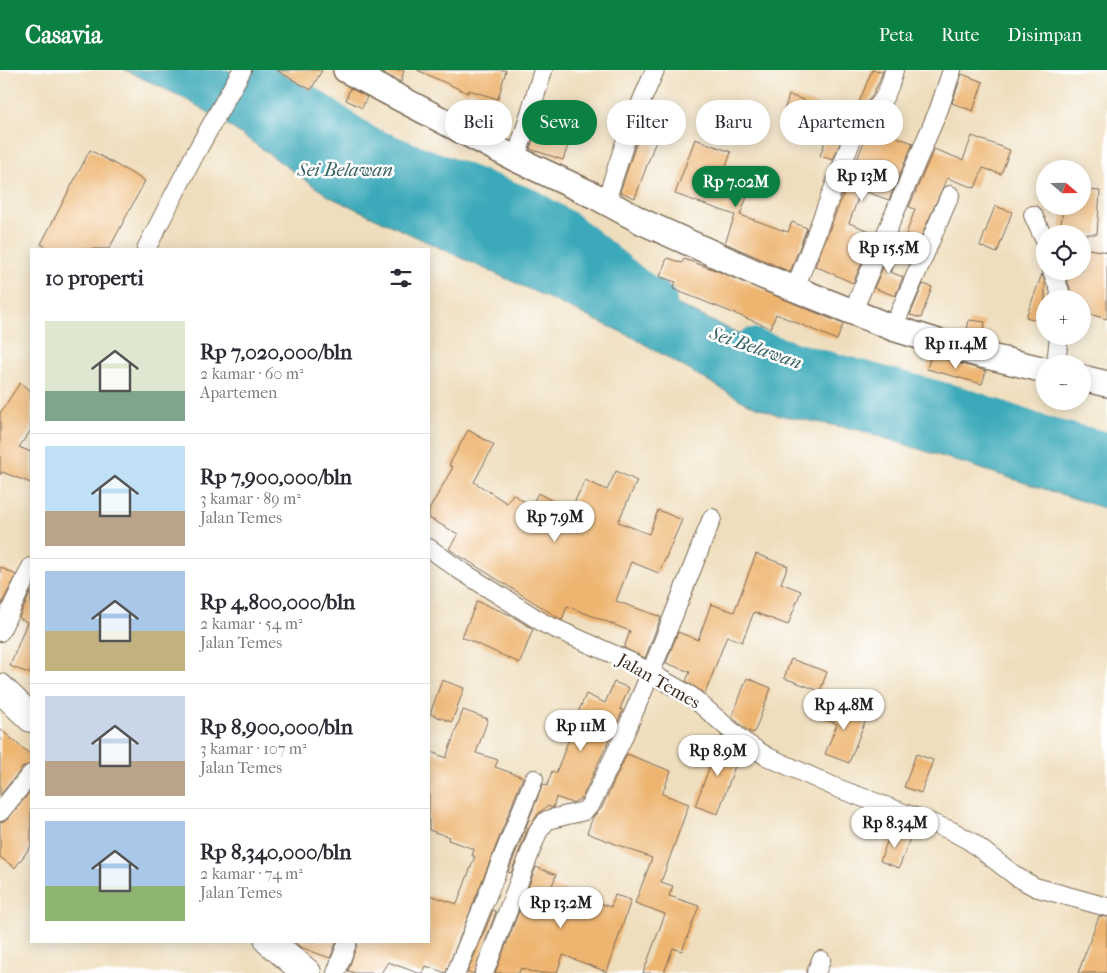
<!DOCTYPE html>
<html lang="id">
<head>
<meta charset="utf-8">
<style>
  body { margin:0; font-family:"IM FELL French Canon",serif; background:#f7f7f7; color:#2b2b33; height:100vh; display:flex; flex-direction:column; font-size:19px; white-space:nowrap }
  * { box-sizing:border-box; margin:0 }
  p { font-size:16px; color:#7c7c81 }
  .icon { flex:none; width:28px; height:28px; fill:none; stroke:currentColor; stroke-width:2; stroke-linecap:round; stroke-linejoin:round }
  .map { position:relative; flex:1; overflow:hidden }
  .sheet { position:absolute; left:30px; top:178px; width:400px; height:695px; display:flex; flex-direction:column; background:#fff; border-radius:0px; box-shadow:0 2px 12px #0003 }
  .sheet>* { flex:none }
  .guide { position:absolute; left:445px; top:30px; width:475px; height:45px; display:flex; gap:10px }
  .needle { width:32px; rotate:110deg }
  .tools { position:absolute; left:1036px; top:90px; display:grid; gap:10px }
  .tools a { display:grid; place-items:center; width:55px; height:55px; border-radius:50%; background:#fff; box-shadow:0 2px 12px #0003; font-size:25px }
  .price { position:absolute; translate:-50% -42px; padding:0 11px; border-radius:18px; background:#fff; color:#222; font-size:16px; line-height:32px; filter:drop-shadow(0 1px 2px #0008) }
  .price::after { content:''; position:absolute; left:50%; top:30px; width:15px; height:11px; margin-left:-8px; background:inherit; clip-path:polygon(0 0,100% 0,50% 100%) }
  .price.on { background:#0b8043; color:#fff }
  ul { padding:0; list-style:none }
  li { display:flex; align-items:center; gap:15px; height:125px; padding:0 15px }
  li+li { border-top:1px solid #e1e1e2 }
  li span { display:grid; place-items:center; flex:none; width:140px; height:100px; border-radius:0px; color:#555 }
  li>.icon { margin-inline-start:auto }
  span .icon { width:60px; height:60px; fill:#fffc; stroke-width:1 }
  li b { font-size:21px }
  h2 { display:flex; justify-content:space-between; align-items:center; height:60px; padding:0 15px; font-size:21px }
  .tag { padding:0 18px; border-radius:22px; background:#fff; box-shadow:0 2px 12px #0003; font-size:18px; line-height:45px }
  .tag.on { background:#0b8043; color:#fff }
  header { display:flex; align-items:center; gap:30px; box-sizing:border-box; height:70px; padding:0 25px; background:#0b8043; color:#fff }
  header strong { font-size:24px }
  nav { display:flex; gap:28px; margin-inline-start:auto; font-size:18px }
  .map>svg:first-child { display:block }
  .water { fill:#3ba9b9; stroke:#3b6a6c }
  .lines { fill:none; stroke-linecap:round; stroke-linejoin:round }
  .river { stroke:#3ba9b9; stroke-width:38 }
  .building { fill:#eeb571 }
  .street-casing { stroke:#7a6956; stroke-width:20 }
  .secondary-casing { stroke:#7a6956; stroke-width:28 }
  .primary-casing { stroke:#7a6956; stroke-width:30 }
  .street { stroke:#fff; stroke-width:18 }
  .secondary { stroke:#fff; stroke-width:25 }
  .primary { stroke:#fff; stroke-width:28 }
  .labels { text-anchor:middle; stroke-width:5; stroke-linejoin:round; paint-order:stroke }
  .street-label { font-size:18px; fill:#3b2a1e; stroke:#fff }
  .water-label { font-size:19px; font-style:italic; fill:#3b6364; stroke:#fff }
</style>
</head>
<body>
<header>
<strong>Casavia</strong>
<nav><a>Peta</a><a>Rute</a><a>Disimpan</a></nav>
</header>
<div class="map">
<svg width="1107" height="903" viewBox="0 0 1107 903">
  <rect width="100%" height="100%" fill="#fff"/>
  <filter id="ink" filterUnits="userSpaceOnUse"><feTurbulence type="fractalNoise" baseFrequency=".02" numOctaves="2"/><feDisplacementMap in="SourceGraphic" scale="10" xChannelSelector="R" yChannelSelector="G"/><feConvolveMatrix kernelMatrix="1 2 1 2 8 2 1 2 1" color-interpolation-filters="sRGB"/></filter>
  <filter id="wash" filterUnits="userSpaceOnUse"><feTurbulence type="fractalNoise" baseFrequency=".0096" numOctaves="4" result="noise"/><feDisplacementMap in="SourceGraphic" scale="20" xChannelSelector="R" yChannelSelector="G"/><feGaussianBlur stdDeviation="1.12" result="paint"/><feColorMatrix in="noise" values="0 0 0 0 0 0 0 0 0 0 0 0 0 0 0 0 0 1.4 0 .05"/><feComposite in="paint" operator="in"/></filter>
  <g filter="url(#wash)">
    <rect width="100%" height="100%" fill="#efdebd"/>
    <path class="water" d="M125,0H228L300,42L568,174L664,228L837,310L965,355L1107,386V439L859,360L778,345L746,333L632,267L330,127C282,95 237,58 187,30C167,19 145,10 125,0Z"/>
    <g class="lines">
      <path class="river" d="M256,0L367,75L530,138L568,161L635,216L658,231
        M752,277L793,291L961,336L1045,366L1107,381"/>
    </g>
    <g id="blocks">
      <path class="building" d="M276,0H322L311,20Z
        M377,0H404L401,12Z
        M417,0H506L498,29L469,20L468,23Z
        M872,0L883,1L879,12L870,29L856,40Z
        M962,4L983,12L973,41L952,33Z
        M350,18L367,27L362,38L346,30Z
        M789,25L836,41L837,37L853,42L833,90L820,86L829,60L783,44Z
        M540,47L574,58L563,90L530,79Z
        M870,57L913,73L889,130L861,120L849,153L875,163L853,213L815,196Z
        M641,59L658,65L635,128L620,122Z
        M972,66L1010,80L1001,104L983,98L975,118L947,108L917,176L904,171L915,139L909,137L934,79L963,90Z
        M695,69L731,82L721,112L749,122L740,145L788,162L792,152L807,158L790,202L725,173L735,145L675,124Z
        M90,80L145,111L109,179H50L41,174Z
        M1082,120L1100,121L1097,164H1059L1064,136H1082Z
        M995,136L1012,142L997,183L980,176Z
        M895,170L900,172L890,202L903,207L895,226L874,218Z
        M1082,178L1107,182V249L1082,242V229H1070V218L1064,201H1082Z
        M667,188L682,193L684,189L715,200L843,254L837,270L776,244L771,258L673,219L676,212L660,207Z
        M1042,204L1045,212V253L1026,247Z
        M923,214L932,217L921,248L910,245Z
        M969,250L985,252L982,270L966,265Z
        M931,285L986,301L982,314L927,299Z
        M20,313L31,321V360L19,377L31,382V413L2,402L0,405V343Z
        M468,360L494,375L474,412L507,433L513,424L531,436L538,423L570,441L585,410L607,420L616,401L637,411L618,452L649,464L658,440L682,450L659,503L631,492L616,531L661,547L645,588L624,578L630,561L567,536L562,550L449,479L458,464L429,448V440L453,397L449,395Z
        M756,484L788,496L781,513L801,521L788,555L754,542L742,572L727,566L705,624L686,611L690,602L666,593L678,562L698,570L711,534L734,542Z
        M0,497L16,505L0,537Z
        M31,521V604L10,596L27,552L19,548Z
        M477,531L510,545L533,559L520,593L462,567Z
        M791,589L827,602L820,621L784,608Z
        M747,608L771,618L754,663L748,661L732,647Z
        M442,610L464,618L452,652L430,644Z
        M614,612L629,618L620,639L623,640L582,728L572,733L556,727L553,738L547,736L538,744L528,758L511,803L508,802L543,714L547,716L552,701L556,703L571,663L563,658L572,642L577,645L586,624L605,633Z
        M830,632L867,646L849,693L825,684L837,654L824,649Z
        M463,640L488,649L476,683L498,690L495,697L523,707L446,903L426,896L423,903H418L388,892L381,903H355L348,901L358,871H429V825L457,834L475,786H472L474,779L448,770L449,767L429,760V681L446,688Z
        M0,659L31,685V694L23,697L0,725Z
        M721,666L740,682L718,744L695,736Z
        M627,684L671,701L662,724L689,734L661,812L673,816L669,826L699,836L682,881L673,878L664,903H643L665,844L635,833L652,788L587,763L593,747L601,739Z
        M916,684L933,690L921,723L904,717Z
        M29,723L31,724V776L15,798L0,787V752L8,749Z
        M891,761L910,768L899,798L880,791Z
        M536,797L556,805L552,816L611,837L615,825L631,830L607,902L563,885L557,903H535L521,898L519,903H495Z
        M493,840L496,842L474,903H467Z
        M1099,846L1107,847V903H1078Z
        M294,871H337L330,888L300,877Z"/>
    </g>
  </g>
  <g filter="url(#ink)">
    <use href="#blocks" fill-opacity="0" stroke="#7a6956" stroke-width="1"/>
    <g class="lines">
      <defs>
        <path id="street" d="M516,89L543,0
          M606,131L629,60L655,0
          M1033,145L1045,171
          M146,179L195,84L242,0
          M1052,201L1060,221L1059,229
          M795,219L859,51C880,40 889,23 894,0
          M852,243L939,39L952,0
          M893,258L950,125
          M1056,294L1059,266
          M429,478L458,499L545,554L633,593L691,626L743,671L766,686L837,718L950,760L970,771L1017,807L1035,817L1107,837
          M0,562L31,497
          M0,742L31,704
          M336,903L348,871
          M456,903L534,709
          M484,903L538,762L547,750L584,741L591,734L622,670L651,602L712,448
          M816,903L821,890"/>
        <path id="secondary" d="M346,0L516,89L595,126L643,152L765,207L893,258L974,283L1045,300
          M1082,308L1107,314"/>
        <path id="primary" d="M0,618L31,648
          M269,871L307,903"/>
      </defs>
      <use href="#street" class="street-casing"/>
      <use href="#secondary" class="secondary-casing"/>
      <use href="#primary" class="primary-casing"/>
      <use href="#street" class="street"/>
      <use href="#secondary" class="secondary"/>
      <use href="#primary" class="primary"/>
    </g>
  </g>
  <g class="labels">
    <g class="street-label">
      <text transform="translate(659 611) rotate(30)" y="6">Jalan Temes</text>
    </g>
    <g class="water-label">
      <text x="345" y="106">Sei Belawan</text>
      <text transform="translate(756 277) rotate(19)" y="7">Sei Belawan</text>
    </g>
  </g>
</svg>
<div class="tools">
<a><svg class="needle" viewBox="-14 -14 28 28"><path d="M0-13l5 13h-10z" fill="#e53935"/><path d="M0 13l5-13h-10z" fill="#7c7c81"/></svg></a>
<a><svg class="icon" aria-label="locate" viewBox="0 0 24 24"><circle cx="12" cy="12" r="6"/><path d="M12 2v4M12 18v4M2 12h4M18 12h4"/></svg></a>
<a>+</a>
<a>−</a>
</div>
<b class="price" style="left:862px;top:132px">Rp 13M</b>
<b class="price on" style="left:736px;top:138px">Rp 7.02M</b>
<b class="price" style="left:889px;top:204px">Rp 15.5M</b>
<b class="price" style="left:956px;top:300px">Rp 11.4M</b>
<b class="price" style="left:555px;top:473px">Rp 7.9M</b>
<b class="price" style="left:844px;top:661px">Rp 4.8M</b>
<b class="price" style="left:581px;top:682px">Rp 11M</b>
<b class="price" style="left:718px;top:707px">Rp 8.9M</b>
<b class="price" style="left:895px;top:779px">Rp 8.34M</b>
<b class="price" style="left:561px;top:859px">Rp 13.2M</b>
<div class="guide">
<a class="tag">Beli</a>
<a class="tag on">Sewa</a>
<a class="tag">Filter</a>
<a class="tag">Baru</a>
<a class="tag">Apartemen</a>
</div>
<section class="sheet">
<h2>10 properti<svg class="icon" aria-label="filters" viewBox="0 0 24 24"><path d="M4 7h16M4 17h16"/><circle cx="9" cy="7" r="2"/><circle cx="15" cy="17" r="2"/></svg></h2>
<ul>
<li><span style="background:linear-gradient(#dfe7d0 70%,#7fa58c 0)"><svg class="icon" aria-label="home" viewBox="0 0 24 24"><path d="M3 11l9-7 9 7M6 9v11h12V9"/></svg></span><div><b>Rp 7,020,000/bln</b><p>2 kamar · 60 m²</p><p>Apartemen</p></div></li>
<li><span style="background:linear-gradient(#bfe0f5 65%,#b9a48a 0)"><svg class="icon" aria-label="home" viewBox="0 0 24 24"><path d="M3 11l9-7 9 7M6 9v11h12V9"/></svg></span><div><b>Rp 7,900,000/bln</b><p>3 kamar · 89 m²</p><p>Jalan Temes</p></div></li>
<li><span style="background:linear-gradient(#a9c7e8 60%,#c2b280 0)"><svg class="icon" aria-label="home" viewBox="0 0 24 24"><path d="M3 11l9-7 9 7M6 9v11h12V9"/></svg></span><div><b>Rp 4,800,000/bln</b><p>2 kamar · 54 m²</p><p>Jalan Temes</p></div></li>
<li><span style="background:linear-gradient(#c9d6e8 65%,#b9a48a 0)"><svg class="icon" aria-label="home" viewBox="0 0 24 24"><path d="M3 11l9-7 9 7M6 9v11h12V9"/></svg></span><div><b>Rp 8,900,000/bln</b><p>3 kamar · 107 m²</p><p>Jalan Temes</p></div></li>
<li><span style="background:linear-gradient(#a9c7e8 65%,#8fb573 0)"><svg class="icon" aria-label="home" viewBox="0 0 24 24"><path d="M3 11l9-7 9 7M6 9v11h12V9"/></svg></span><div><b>Rp 8,340,000/bln</b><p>2 kamar · 74 m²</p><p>Jalan Temes</p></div></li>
</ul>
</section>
</div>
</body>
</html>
